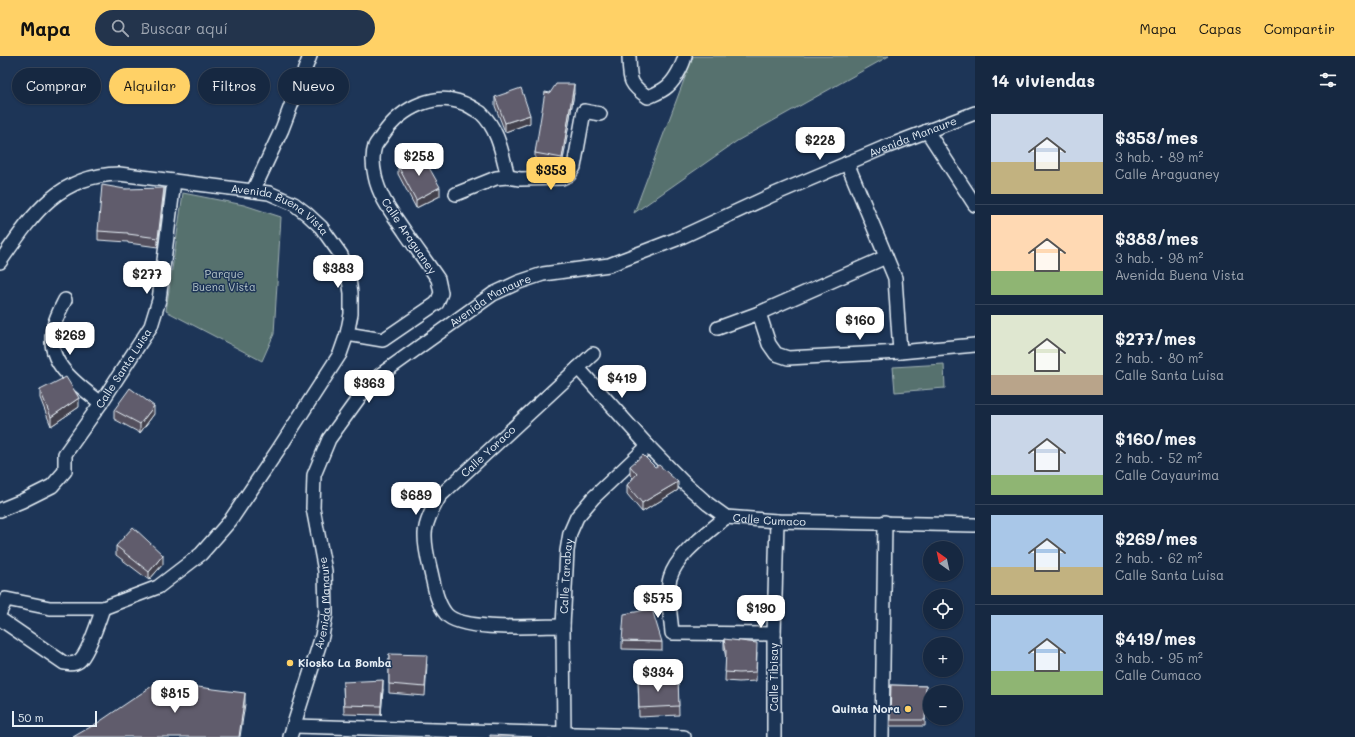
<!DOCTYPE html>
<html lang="es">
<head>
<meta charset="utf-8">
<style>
  body { margin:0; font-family:Mali,sans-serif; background:#23344c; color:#f1f3f6; height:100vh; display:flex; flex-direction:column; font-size:15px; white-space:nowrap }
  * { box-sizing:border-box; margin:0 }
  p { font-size:13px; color:#9ea6b1 }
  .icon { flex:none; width:22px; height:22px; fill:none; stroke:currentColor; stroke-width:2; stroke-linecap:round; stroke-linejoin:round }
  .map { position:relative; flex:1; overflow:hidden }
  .panel { display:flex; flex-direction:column; background:#162841; width:380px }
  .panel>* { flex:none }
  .banner { position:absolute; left:12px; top:12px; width:380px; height:36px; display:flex; gap:8px }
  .needle { width:26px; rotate:327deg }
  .tools { position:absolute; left:923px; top:485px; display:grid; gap:8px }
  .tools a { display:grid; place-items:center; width:40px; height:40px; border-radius:50%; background:#162841; box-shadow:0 1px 3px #0004,0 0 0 1px #35445a; font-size:20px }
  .scale { position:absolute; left:12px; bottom:10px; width:85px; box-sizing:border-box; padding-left:4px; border:2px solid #e8f1f8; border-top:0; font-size:11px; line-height:14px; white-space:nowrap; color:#e8f1f8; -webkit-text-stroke:3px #1d3557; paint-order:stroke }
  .price { position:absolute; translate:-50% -34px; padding:0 9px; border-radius:8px; background:#fff; color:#222; font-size:13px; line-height:26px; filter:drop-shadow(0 1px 2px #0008) }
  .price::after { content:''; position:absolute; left:50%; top:24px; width:12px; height:9px; margin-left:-6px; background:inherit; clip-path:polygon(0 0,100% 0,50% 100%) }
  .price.current { background:#ffd166; color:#111 }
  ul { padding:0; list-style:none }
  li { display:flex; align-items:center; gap:12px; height:100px; padding:0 16px }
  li+li { border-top:1px solid #35445a }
  li span { display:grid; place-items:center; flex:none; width:112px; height:80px; border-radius:0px; color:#555 }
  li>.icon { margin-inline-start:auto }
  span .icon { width:48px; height:48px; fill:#fffc; stroke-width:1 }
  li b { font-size:17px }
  h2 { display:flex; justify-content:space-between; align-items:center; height:48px; padding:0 16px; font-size:17px }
  .chip { padding:0 14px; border-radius:18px; background:#162841; box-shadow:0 1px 3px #0004,0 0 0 1px #35445a; font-size:14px; line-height:36px }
  .chip.current { background:#ffd166; color:#111 }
  header { display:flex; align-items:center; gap:24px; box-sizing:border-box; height:56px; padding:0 20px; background:#ffd166; color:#111 }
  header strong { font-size:19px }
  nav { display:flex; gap:22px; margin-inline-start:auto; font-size:14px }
  .search { width:280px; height:36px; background:#23344c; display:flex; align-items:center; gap:10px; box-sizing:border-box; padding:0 14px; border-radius:22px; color:#9ea6b1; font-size:15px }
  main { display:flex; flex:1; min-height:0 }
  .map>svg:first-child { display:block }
  .park { fill:#57716e; stroke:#a0b1b3 }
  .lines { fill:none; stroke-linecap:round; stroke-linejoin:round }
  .street-casing { stroke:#e8f1f8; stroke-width:16 }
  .street { stroke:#1d3557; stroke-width:13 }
  .wall { fill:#534f5d; stroke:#e8f1f8 }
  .shaded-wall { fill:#43404c; stroke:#e8f1f8 }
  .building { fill:#605c6c; stroke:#e8f1f8 }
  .poi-dot { fill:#ffd166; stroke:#1d3557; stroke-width:1.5 }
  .labels { text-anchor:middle; stroke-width:3; stroke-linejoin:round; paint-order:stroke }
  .street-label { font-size:11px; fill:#e8f1f8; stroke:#1d3557 }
  .park-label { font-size:11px; fill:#b5c4c8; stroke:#1d3557 }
  .poi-label { font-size:11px; font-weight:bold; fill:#e8f1f8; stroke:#1d3557; text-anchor:start }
</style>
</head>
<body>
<header>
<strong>Mapa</strong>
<div class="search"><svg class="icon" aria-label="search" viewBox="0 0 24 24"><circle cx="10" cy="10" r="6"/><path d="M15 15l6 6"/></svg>Buscar aquí</div>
<nav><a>Mapa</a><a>Capas</a><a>Compartir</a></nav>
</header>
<main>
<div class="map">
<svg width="975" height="681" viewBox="0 0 975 681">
  <rect width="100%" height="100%" fill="#1d3557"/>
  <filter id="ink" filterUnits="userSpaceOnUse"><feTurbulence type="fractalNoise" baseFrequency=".025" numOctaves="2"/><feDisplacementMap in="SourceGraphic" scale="8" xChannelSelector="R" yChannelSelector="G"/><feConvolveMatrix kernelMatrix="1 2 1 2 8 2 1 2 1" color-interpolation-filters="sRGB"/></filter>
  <g filter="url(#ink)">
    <path class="park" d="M693,0H889L737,85L634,157Z
      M183,137L244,149L281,161L274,278L262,305L166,255Z
      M944,308L945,332L895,336L893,311Z"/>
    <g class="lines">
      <defs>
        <g id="street">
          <path d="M629,0C630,23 628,28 648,41C655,38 663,35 668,30C675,24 683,9 685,0"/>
          <path d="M927,75L975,149"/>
          <path d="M847,107L895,222L900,296"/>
          <path d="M253,135L282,73L310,0"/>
          <path d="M456,138L496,122L508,121L520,123L562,122L569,119L574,111L584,55L600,58"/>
          <path id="s1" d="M0,206C31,161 57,119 119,118L269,137L294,148L307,158L321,171L341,199L348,217L351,237V258L347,278L340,298L278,394L230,465L201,498L158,531L103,552H50L6,543L0,556"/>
          <path d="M65,244C61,252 56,261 54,270C43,306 77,328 101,347"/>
          <path d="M759,257L769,288L776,298L788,302L900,296L975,289"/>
          <path d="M718,272L759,257L886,201"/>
          <path d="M347,278L383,284L437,247L441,237L438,223C427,207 416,192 405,176C393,158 379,141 375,120C373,111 372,99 375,90C377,86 380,83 382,80C401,51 439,32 471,51C474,53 478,55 481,57C499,74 502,98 508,121"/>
          <path id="s2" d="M578,312L648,390L683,426L708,448L726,461L777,465L975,469"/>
          <path id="s3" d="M0,454L22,445L52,430L65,415V398L101,347L151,270L159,244L174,125"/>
          <path d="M726,461C708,477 677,498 670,522C666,536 671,562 672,577L774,578"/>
          <path d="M0,563L64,607C69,608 75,608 79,605C88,598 99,564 103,552"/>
          <path id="s4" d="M563,570C540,570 461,576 446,558C436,546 434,528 430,512C422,479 422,470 440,440L593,298"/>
          <path d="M294,670L684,681"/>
          <path id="s5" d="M290,681L322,580L326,558L325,515L313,452L314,419L329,383L363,336L380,319L493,238L519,226L543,218L609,209L677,183L770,140L883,92L975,57"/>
          <path id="s6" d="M564,681L563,570L567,495L570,477L577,461L593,442L648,390"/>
          <path d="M774,681V578L777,465"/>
          <path d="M882,681L885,466"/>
        </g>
      </defs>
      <use href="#street" class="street-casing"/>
      <use href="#street" class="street"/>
    </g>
    <path class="wall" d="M550,37H574L562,110L535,106V97Z
      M495,41L530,67L505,76L495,50Z
      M398,110L440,140L416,152L398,118Z
      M125,133L164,140L158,191L128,187V186L98,184V175Z
      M40,334L79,351L51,370L40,342Z
      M114,354L154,358L140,377L114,363Z
      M630,410L678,434L642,456L627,438V429L633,422L630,419Z
      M116,490L163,508L149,524L116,499Z
      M724,583L757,596L756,625L739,626L725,625L726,602L724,592Z
      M622,585L662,586V594L622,593Z
      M389,598L427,608L425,640L389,637Z
      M638,621L678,623L679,659L639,661Z
      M343,626L383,633L381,659L344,658Z
      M891,629L926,630L925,670H890Z"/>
    <path class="shaded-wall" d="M574,28V37L562,110V102Z
      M530,59V67L505,76V67Z
      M440,131V140L416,152V144Z
      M164,132V140L158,191V182Z
      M79,342V351L51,370V361Z
      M154,350V358L140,377V368Z
      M678,426V434L642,456V447Z
      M163,499V508L149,524V516Z
      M383,624V633L381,659V650Z
      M245,637V648L240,681H239Z"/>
    <path class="building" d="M556,28H574L562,102L535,97L545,36L550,37Z
      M521,32L530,59L505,67L495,41Z
      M422,99L440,131L416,144L398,110Z
      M102,129L125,133L164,132L158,182L128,178V177L98,175Z
      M66,321L79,342L51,361L40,334Z
      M130,332L154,350L140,368L114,354Z
      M643,399L655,411L659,409L678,426L642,447L627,429L637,418L630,410Z
      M133,471L163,499L149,516L116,490Z
      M652,553L662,586L622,585L624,558Z
      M724,583L757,587L756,616L739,617L725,616L726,595Z
      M389,598L427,599L425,631L389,628Z
      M638,621L678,623L679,650L639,652Z
      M383,624L381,650L344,649L343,626Z
      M158,626L245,637L239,681H73L99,666Z
      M891,629L926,630L925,664H890Z
      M490,679L532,681H490Z"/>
  </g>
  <g class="poi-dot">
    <circle cx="290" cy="607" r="4"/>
    <circle cx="908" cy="653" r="4"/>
  </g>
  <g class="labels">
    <g class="street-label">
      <text dy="4" stroke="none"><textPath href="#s5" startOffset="979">Avenida Manaure</textPath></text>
      <text dy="4" stroke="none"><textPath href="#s1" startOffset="323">Avenida Buena Vista</textPath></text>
      <text transform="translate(409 180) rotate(56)" y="4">Calle Araguaney</text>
      <text dy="4" stroke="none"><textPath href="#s5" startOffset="523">Avenida Manaure</textPath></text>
      <text dy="4" stroke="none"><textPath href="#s3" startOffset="198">Calle Santa Luisa</textPath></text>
      <text dy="4" stroke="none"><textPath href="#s4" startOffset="310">Calle Yoraco</textPath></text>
      <text dy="4" stroke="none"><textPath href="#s2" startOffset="254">Calle Cumaco</textPath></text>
      <text dy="4" stroke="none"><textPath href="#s6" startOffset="161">Calle Tarabay</textPath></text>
      <text dy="4" stroke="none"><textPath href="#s5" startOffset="139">Avenida Manaure</textPath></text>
      <text transform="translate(774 621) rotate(-90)" y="4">Calle Tibisay</text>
    </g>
    <g class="park-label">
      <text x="224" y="222">Parque<tspan x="224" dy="13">Buena Vista</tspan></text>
    </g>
    <g class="poi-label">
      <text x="298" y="611">Kiosko La Bomba</text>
      <text x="900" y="657" text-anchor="end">Quinta Nora</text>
    </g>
  </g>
</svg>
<div class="tools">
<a><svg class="needle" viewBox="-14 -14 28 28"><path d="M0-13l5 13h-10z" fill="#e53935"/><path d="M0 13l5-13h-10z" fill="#9ea6b1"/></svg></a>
<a><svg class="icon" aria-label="locate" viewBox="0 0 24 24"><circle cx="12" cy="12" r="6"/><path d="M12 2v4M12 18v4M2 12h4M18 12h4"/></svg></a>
<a>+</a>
<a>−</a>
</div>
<div class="scale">50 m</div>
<b class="price" style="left:820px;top:105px">$228</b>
<b class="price" style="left:419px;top:121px">$258</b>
<b class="price current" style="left:551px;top:135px">$353</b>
<b class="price" style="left:338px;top:233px">$383</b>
<b class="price" style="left:147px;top:239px">$277</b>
<b class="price" style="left:860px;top:285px">$160</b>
<b class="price" style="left:70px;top:300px">$269</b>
<b class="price" style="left:622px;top:343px">$419</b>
<b class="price" style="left:369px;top:348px">$363</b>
<b class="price" style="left:416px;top:460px">$689</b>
<b class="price" style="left:658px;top:563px">$575</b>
<b class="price" style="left:761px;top:573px">$190</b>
<b class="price" style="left:658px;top:637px">$334</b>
<b class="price" style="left:175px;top:658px">$815</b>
<div class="banner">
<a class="chip">Comprar</a>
<a class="chip current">Alquilar</a>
<a class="chip">Filtros</a>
<a class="chip">Nuevo</a>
</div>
</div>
<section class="panel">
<h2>14 viviendas<svg class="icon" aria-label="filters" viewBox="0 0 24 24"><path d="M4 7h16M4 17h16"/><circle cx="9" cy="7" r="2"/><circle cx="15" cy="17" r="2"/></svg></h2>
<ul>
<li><span style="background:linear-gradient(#c9d6e8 60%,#c2b280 0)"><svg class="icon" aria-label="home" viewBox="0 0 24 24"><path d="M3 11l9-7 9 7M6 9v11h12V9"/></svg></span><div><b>$353/mes</b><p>3 hab. · 89 m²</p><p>Calle Araguaney</p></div></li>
<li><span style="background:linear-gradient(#ffd9b3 70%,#8fb573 0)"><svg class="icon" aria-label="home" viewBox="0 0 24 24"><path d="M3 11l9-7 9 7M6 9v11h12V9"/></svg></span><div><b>$383/mes</b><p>3 hab. · 98 m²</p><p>Avenida Buena Vista</p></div></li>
<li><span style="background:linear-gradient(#dfe7d0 75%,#b9a48a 0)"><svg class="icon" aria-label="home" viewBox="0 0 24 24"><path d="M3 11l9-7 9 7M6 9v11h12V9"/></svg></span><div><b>$277/mes</b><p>2 hab. · 80 m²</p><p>Calle Santa Luisa</p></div></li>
<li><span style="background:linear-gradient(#c9d6e8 75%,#8fb573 0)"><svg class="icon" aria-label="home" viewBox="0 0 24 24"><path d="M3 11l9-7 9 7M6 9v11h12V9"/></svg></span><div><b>$160/mes</b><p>2 hab. · 52 m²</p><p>Calle Cayaurima</p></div></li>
<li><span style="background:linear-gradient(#a9c7e8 65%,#c2b280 0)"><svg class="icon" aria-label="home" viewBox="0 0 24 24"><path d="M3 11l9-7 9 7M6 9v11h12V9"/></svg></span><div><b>$269/mes</b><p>2 hab. · 62 m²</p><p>Calle Santa Luisa</p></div></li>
<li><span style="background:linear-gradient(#a9c7e8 70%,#8fb573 0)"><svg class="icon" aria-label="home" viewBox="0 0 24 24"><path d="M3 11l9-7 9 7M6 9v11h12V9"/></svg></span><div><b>$419/mes</b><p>3 hab. · 95 m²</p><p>Calle Cumaco</p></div></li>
</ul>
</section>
</main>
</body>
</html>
